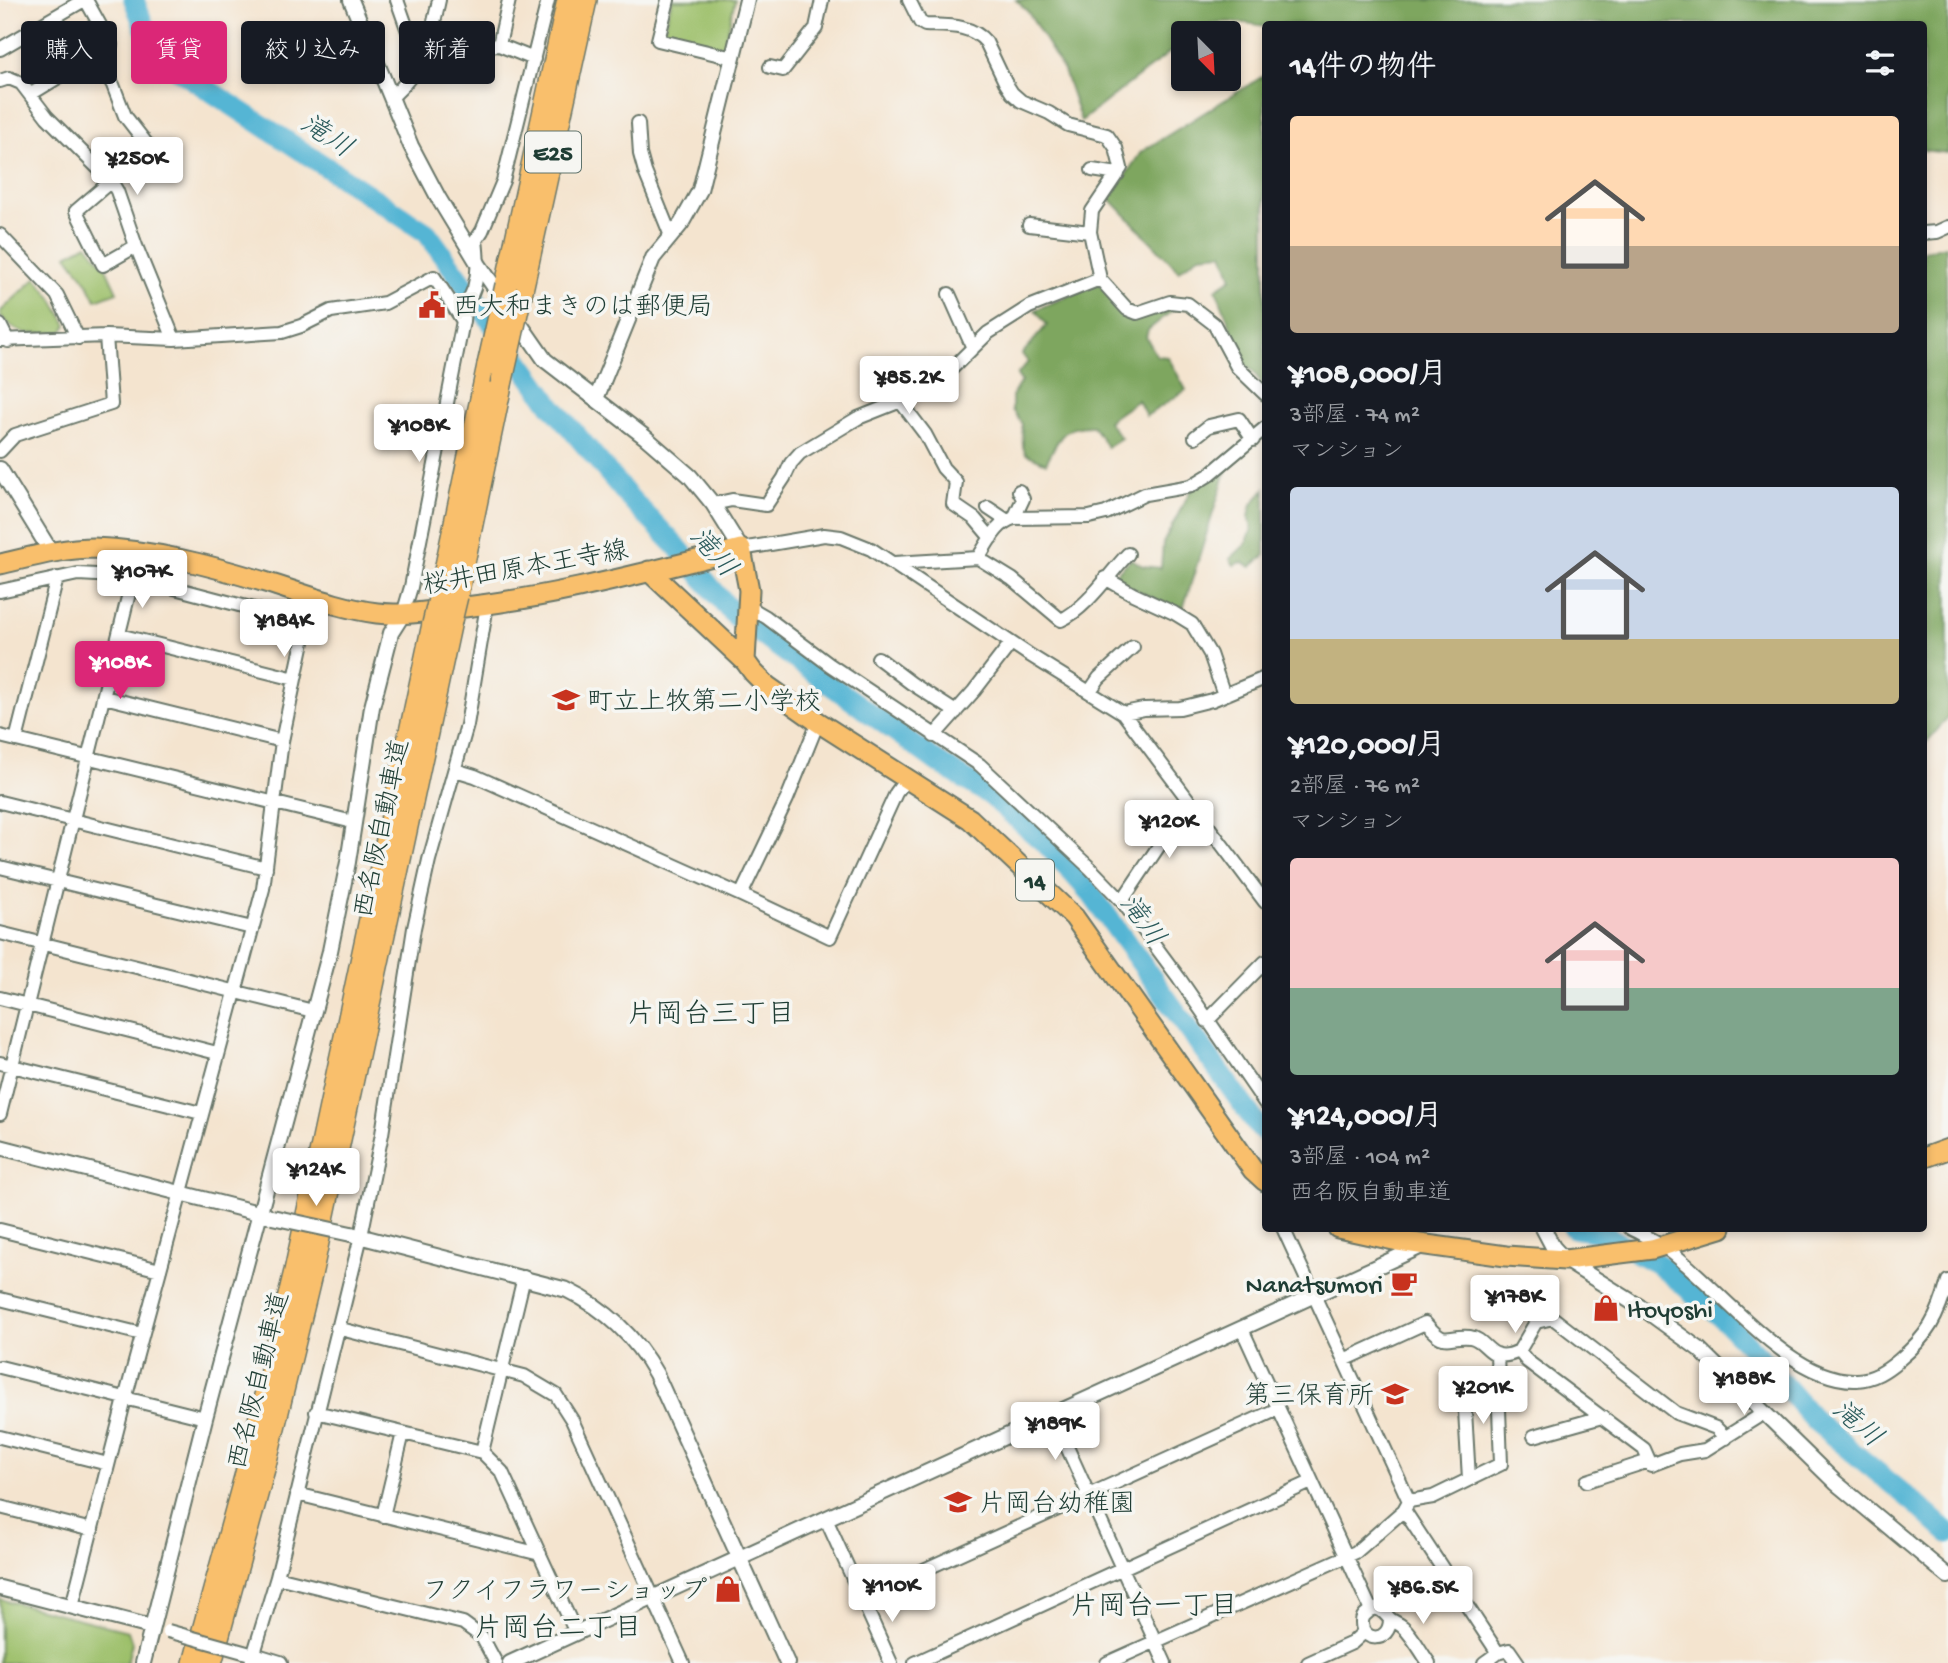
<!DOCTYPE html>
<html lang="ja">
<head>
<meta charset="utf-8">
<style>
  body { margin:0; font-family:"Gochi Hand","Klee One",sans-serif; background:#20242c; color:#f1f3f6; height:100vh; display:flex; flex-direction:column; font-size:26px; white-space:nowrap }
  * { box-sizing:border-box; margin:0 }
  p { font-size:23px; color:#9ea1a6 }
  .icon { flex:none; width:38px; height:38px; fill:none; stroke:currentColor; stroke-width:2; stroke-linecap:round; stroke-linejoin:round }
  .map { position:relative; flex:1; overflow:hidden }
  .panel { position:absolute; left:1262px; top:21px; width:665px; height:1211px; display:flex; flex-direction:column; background:#171b24; border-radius:7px; box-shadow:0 4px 10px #0003 }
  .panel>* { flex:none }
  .hud { position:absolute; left:21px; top:21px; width:665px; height:63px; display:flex; gap:14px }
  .needle { width:46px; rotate:156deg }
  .fabs { position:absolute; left:1171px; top:21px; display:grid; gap:14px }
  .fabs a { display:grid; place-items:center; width:70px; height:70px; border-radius:7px; background:#171b24; box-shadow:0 4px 10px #0003; font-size:35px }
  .price { position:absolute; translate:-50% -60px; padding:0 16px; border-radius:7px; background:#fff; color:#222; font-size:23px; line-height:46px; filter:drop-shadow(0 2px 4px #0008) }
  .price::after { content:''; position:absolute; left:50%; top:42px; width:21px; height:16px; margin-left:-10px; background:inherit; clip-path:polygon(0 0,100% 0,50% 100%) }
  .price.selected { background:#db2777; color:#fff }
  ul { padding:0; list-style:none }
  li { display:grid; align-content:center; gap:14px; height:371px; padding:0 28px }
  li span { display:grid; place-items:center; height:217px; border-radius:7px; color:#555 }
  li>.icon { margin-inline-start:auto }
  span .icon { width:126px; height:126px; fill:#fffc; stroke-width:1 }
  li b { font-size:30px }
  h2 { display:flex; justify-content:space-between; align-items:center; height:84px; padding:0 28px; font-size:30px }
  .chip { padding:0 24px; border-radius:7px; background:#171b24; box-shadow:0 4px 10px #0003; font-size:24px; line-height:63px }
  .chip.selected { background:#db2777; color:#fff }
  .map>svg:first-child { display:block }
  .green { fill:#9dc06a; stroke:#5e7e4f; stroke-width:2 }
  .forest { fill:#7ea65e; stroke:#4e7249; stroke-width:2 }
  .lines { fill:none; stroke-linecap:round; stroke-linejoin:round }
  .river { stroke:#55b5d4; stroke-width:21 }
  .minor-casing { stroke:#6a776a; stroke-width:16 }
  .tertiary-casing { stroke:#6a776a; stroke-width:18 }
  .primary-casing { stroke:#6a776a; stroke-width:23 }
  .motorway-casing { stroke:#6a776a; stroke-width:24 }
  .minor { stroke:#fff; stroke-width:12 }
  .tertiary { stroke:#fff; stroke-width:14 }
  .primary { stroke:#f9bf6c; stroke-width:19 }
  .motorway { stroke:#f9bf6c; stroke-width:21 }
  .minor-bridge-casing { stroke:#6a776a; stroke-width:16; stroke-linecap:butt }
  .tertiary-bridge-casing { stroke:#6a776a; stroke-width:18; stroke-linecap:butt }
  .motorway-bridge-casing { stroke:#6a776a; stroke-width:24; stroke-linecap:butt }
  .minor-bridge { stroke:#fff; stroke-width:12 }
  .tertiary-bridge { stroke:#fff; stroke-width:14 }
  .motorway-bridge { stroke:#f9bf6c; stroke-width:21 }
  .labels { text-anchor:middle; stroke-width:7; stroke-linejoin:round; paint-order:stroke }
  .shield { fill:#f6f6f2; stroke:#60746d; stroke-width:2 }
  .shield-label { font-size:24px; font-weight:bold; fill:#1f3d34 }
  .poi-label { font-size:26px; fill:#1f3d34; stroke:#f6f6f2; text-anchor:start }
  .street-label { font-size:26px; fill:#1f3d34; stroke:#f6f6f2 }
  .water-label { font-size:28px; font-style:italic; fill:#2c5b5c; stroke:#f6f6f2 }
  .neighbourhood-label { font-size:28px; fill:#1f3d34; stroke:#f6f6f2 }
</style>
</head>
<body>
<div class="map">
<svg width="1948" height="1663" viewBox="0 0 1948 1663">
  <rect width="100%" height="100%" fill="#f6f6f2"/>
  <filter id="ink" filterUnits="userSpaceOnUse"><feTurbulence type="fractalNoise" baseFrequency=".0143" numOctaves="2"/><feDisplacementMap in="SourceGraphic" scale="14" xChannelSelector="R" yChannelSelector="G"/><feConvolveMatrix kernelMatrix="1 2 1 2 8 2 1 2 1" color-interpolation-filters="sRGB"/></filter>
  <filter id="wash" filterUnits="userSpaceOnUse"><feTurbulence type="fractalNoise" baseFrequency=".00686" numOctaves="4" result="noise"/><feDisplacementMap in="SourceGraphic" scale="28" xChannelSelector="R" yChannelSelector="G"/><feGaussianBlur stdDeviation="1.57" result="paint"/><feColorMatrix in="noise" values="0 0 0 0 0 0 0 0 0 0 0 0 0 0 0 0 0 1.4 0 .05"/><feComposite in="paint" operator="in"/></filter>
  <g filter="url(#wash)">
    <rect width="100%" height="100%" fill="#f4e4cf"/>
    <path class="green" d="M672,0H735L723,51L662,37Z
      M87,244L106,268L117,292L96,300L87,282L67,255Z
      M36,278L52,298L67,325L62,332C31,333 23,340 0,316V312Z
      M0,1599L128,1631L132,1643L127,1663H0Z"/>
    <path class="forest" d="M1016,0H1948V153L1923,150V24H1265V26C1247,23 1227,20 1209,24C1197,27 1199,33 1183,33V42L1081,121L1064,71L1028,12Z
      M1265,75V388L1252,370L1238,362L1227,340L1234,336L1216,289L1232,278L1223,253L1200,255L1179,271L1110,199L1141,152Z
      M1946,246L1948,718L1923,746V251Z
      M1099,283L1133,316L1178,306L1148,330L1146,337L1157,356L1168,357L1186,390L1146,416L1138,400L1108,421L1121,438L1107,447L1093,426C1062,425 1059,438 1046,463L1026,454L1023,447L1022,424L1012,410V396L1021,381L1017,375L1028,362L1022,354L1047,325L1035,310Z
      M1228,465L1182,612L1111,578L1131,559L1143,566L1161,568L1163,543L1191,490Z
      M1265,489V555L1251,567L1242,562L1234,565L1230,559L1246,544L1252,529L1249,516L1252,504Z"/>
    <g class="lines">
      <path class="river" d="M134,0L147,34L169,64L427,233L552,406L627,495L678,548L734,615L936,761L990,795L1050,848L1092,895L1256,1123L1265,1133
        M1573,1228L1599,1232L1660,1265L1721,1317L1757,1354L1815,1421L1916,1504L1948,1533"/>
    </g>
  </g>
  <g filter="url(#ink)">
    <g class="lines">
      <defs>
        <path id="minor" d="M397,0L409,34L463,48L499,45L534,59
          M668,0L658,40L733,58
          M909,0L920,22L925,25C947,26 971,24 986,42L1005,82L1012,93L1021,101L1049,113L1068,125L1107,135L1116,148L1121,168L1092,211L1090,232L1100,279L1127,309L1137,313L1170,302L1188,304L1214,324L1237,367L1265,394
          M499,45L509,0
          M0,49L84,0
          M95,55L113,85L125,116L170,174
          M770,67L783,70L816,28L822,0
          M0,81L9,78L21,83L47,117L111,181L117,191L136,246L174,339
          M31,94L111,45L86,0
          M391,98C426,65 429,45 439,0
          M638,123L640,154L645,172L671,236
          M1092,170L1118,174
          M111,181L76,211L103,265L136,246
          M1029,225L1090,232
          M1923,233L1937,232L1948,227
          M0,235L57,295L78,338
          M949,294L973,348
          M0,325L8,341
          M0,340L106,336L174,339L282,332L301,326L331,311L385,303L434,277L463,321
          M900,401L925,434L943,468L956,482L953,504L975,519L991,538
          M1195,437L1209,426L1239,419L1253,440
          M0,451L15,435L111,404L106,336
          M713,504L732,500L766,505L784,478L791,463L800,453L858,418L931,389L988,333L1029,307L1100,279
          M988,508L1006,520
          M1014,518L1023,499L1019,491
          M741,549L824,535L841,537L871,549L1028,654L1123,713L1265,902
          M978,558C988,543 996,523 1014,518L1089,517L1106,513L1145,494L1191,486L1209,475L1265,428
          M894,563L978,558L1012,579L1061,620C1086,609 1109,574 1128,554
          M1105,578L1133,594L1174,613L1192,624L1210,654L1224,695
          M0,591L78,574L133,577L307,623
          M749,607L766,617L830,665L980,765L1090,868L1122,901L1179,978L1265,1103
          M403,614L411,587L463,321C463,309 470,299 474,288C479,271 478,257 476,240L482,231L503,181L548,0
          M878,658L911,683L956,712
          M295,679L307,623L318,599
          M1090,691L1099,678L1133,647
          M104,697L282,741
          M1123,713L1144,709L1180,708L1212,700L1265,678
          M0,736L353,822
          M934,736L974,691L1011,643
          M16,740L57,578
          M455,770L475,776L741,895L830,937L896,793L907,778
          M0,802L266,868
          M0,867L252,928
          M741,895L787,799L818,722
          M1122,901L1189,801
          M0,933L313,1011
          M0,998L217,1053
          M1207,1021L1265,962
          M0,1063L201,1113
          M0,1114L133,577
          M1283,1228L1409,1501L1404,1510L1498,1653L1484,1663
          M1630,1228C1641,1234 1653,1239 1663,1246C1716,1282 1788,1383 1857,1380C1874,1379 1886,1371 1899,1360C1928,1336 1938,1317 1948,1281
          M0,1230L160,1270
          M524,1277L482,1452L502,1472L576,1633
          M0,1299L142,1334
          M337,1328L524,1376L556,1395L572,1420L683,1663
          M1242,1329L1371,1610
          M1519,1351L1536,1322L1553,1318L1676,1413L1716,1428L1726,1438
          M1344,1360L1425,1323C1447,1348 1444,1335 1470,1337C1488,1339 1489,1366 1519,1351L1527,1361L1644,1449L1651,1465L1680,1454L1705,1450L1764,1413
          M0,1367L205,1418
          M1463,1376L1469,1479
          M316,1412L482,1452
          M1053,1416L1165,1663
          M1534,1436L1602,1417
          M0,1437L108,1464
          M1587,1481L1649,1461
          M297,1494L540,1554
          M1409,1501L1433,1497L1501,1464L1497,1354
          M0,1507L92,1530
          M383,1516L403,1433
          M826,1519L891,1663
          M277,1577L463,1623L482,1637L496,1663
          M862,1598L1278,1409
          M72,1606L125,1399L263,889L282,741L295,679L119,635
          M1390,1619C1390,1644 1361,1642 1362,1622C1362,1618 1364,1615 1367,1613C1376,1604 1383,1611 1389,1618C1393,1622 1399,1623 1403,1627C1413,1636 1421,1652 1429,1663
          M1498,1653L1509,1650L1518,1663
          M251,1663L277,1577L361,1236L382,1134L414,928L429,860L467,725L487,605
          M915,1663L1311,1482
          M1107,1663L1356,1552L1404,1510
          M1308,1663L1352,1643L1364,1632"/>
        <path id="tertiary" d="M351,0L411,146L439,199L479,265L545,360L645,437L690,476L713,504L741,549
          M596,399L653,258L681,224L700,190L747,0
          M0,469L51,552
          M0,1147L266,1215
          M1543,1228L1553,1247L1565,1260L1648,1312L1699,1349L1836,1483L1948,1576
          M351,1234L567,1290C606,1309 635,1336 656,1374L787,1663
          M0,1588L151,1627
          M254,1655L280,1663
          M143,1663L205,1418L330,951L348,862L372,707L391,633L403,614
          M510,1663L1424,1245"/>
        <path id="primary" d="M0,564C31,557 62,548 94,548C152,550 209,565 265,582C301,593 338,608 377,613C403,616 430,611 456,608C552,598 647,572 741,549L749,590L745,661L753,672L767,686L818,722L970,819L1074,917L1253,1170L1265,1181
          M649,571L745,661
          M1923,1158L1948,1149
          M1338,1228L1398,1241L1506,1256L1565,1260L1652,1249L1721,1228"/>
        <path id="motorway" d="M506,285L568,0
          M519,304L586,0
          M457,596L501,385
          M439,599L488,365
          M194,1663L248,1466L295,1271L433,624
          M211,1663L264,1469L311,1275L451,621"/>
      </defs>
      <use href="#minor" class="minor-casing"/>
      <use href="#tertiary" class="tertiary-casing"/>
      <use href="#primary" class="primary-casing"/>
      <use href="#motorway" class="motorway-casing"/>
      <use href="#minor" class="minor"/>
      <use href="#tertiary" class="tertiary"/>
      <use href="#primary" class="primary"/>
      <use href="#motorway" class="motorway"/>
      <defs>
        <path id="minor-bridge" d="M168,1631L247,1653"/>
        <path id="tertiary-bridge" d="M272,1217L351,1234"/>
        <path id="motorway-bridge" d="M488,365L506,285
          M501,385L519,304
          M451,621L457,596
          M433,624L439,599"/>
      </defs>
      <use href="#minor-bridge" class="minor-bridge-casing"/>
      <use href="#tertiary-bridge" class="tertiary-bridge-casing"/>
      <use href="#motorway-bridge" class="motorway-bridge-casing"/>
      <use href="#minor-bridge" class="minor-bridge"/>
      <use href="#tertiary-bridge" class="tertiary-bridge"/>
      <use href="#motorway-bridge" class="motorway-bridge"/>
    </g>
  </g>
  <defs>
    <symbol id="civic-bare" viewBox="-9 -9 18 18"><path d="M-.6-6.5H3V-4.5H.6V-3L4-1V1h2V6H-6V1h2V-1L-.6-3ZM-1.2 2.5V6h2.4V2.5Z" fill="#c8321e" stroke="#f6f6f2" stroke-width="2.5" paint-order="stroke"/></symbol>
    <symbol id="school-bare" viewBox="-9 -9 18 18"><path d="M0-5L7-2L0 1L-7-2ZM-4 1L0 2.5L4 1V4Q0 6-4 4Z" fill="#c8321e" stroke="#f6f6f2" stroke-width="2.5" paint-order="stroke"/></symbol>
    <symbol id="cafe-bare" viewBox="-9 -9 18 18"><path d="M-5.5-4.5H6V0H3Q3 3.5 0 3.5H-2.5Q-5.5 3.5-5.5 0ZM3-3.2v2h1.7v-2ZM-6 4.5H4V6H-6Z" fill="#c8321e" stroke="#f6f6f2" stroke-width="2.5" paint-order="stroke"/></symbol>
    <symbol id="shop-bare" viewBox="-9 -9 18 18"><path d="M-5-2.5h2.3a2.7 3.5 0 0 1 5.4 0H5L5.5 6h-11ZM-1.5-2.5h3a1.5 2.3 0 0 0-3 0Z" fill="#c8321e" stroke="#f6f6f2" stroke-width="2.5" paint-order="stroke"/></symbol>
  </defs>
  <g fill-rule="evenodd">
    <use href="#civic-bare" x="413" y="286" width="38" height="38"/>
    <use href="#school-bare" x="547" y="681" width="38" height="38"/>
    <use href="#cafe-bare" x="1385" y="1264" width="38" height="38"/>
    <use href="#shop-bare" x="1587" y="1289" width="38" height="38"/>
    <use href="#school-bare" x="1376" y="1375" width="38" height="38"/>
    <use href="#school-bare" x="939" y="1483" width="38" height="38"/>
    <use href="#shop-bare" x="709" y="1570" width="38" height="38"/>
  </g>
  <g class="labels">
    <g class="shield">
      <rect x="525" y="131.5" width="56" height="41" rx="5"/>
      <rect x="1016" y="859.5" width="38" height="41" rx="5"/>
    </g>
    <g class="shield-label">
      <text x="553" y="160">E25</text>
      <text x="1035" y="888">14</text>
    </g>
    <g class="poi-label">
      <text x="453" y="314">西大和まきのは郵便局</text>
      <text x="587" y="709">町立上牧第二小学校</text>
      <text x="1383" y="1292" text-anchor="end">Nanatsumori</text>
      <text x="1627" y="1317">Itoyoshi</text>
      <text x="1374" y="1403" text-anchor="end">第三保育所</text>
      <text x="979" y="1511">片岡台幼稚園</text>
      <text x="707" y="1598" text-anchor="end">フクイフラワーショップ</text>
    </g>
    <g class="street-label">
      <text transform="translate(525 566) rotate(-10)" y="9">桜井田原本王寺線</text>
      <text transform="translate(380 828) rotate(-78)" y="9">西名阪自動車道</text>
      <text transform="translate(257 1380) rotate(-76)" y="9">西名阪自動車道</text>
    </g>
    <g class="water-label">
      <text transform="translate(328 134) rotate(33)" y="10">滝川</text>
      <text transform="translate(715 551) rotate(49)" y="10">滝川</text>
      <text transform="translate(1144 919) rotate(54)" y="10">滝川</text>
      <text transform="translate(1859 1422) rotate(41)" y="10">滝川</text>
    </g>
    <g class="neighbourhood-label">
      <text x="711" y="1022">片岡台三丁目</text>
      <text x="1154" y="1614">片岡台一丁目</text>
      <text x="558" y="1636">片岡台二丁目</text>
    </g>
  </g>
</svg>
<div class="fabs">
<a><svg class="needle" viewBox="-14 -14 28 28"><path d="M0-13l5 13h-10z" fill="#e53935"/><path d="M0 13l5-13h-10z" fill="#9ea1a6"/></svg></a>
</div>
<b class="price" style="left:137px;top:197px">¥250K</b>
<b class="price" style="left:909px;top:416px">¥85.2K</b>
<b class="price" style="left:419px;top:464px">¥108K</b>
<b class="price" style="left:142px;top:610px">¥107K</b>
<b class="price" style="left:284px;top:659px">¥184K</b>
<b class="price selected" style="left:120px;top:701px">¥108K</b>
<b class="price" style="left:1169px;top:860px">¥120K</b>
<b class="price" style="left:316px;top:1208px">¥124K</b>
<b class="price" style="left:1515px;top:1335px">¥178K</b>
<b class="price" style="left:1744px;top:1417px">¥188K</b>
<b class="price" style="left:1483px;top:1426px">¥201K</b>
<b class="price" style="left:1055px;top:1462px">¥189K</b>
<b class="price" style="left:892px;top:1624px">¥110K</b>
<b class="price" style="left:1423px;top:1626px">¥86.5K</b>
<div class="hud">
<a class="chip">購入</a>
<a class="chip selected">賃貸</a>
<a class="chip">絞り込み</a>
<a class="chip">新着</a>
</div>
<section class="panel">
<h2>14件の物件<svg class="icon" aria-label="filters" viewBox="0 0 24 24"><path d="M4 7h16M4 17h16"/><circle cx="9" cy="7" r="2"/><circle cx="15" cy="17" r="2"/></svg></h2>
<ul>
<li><span style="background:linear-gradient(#ffd9b3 60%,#b9a48a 0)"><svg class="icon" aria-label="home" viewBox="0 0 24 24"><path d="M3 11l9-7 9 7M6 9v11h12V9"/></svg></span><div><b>¥108,000/月</b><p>3部屋 · 74 m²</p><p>マンション</p></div></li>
<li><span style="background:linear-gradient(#c9d6e8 70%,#c2b280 0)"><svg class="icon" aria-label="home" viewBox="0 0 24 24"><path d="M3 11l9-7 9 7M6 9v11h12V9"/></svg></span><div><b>¥120,000/月</b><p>2部屋 · 76 m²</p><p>マンション</p></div></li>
<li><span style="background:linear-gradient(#f6c9c9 60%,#7fa58c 0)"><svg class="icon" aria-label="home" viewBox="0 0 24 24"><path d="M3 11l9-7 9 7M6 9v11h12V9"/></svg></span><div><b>¥124,000/月</b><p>3部屋 · 104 m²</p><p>西名阪自動車道</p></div></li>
</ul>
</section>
</div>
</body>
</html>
